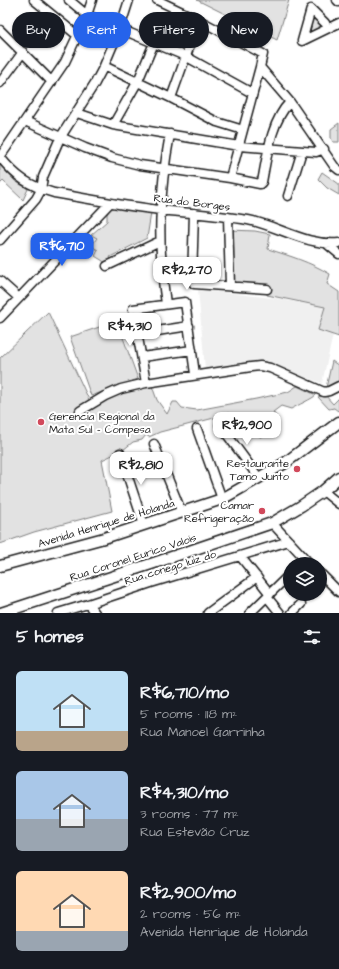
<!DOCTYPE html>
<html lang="en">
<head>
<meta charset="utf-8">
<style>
  body { margin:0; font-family:"Architects Daughter",sans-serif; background:#242831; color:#f1f3f6; height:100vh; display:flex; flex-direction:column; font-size:15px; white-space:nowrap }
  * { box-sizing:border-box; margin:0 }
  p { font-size:13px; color:#9ea1a6 }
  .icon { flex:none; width:22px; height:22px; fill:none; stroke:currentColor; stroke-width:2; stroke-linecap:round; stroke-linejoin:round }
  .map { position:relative; height:613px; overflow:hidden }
  .panel { display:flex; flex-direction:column; background:#171b24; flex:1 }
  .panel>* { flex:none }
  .top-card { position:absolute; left:12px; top:12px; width:315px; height:36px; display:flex; gap:8px }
  .tools { position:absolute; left:283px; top:557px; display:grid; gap:8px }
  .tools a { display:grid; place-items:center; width:44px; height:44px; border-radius:50%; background:#171b24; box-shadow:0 1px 3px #0004; font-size:20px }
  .price { position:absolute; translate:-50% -34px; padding:0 9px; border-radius:8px; background:#fff; color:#222; font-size:13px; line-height:26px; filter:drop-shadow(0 1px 2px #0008) }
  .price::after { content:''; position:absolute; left:50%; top:24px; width:12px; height:9px; margin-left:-6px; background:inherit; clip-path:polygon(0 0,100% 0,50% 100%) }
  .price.active { background:#2563eb; color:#fff }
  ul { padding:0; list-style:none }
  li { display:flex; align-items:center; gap:12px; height:100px; padding:0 16px }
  li span { display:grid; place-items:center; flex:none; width:112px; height:80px; border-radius:6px; color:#555 }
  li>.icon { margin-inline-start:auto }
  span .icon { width:48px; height:48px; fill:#fffc; stroke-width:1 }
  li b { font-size:17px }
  h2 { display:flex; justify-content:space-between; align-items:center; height:48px; padding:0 16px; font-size:17px }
  .pill { padding:0 14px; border-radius:18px; background:#171b24; box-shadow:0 1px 3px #0004; font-size:14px; line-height:36px }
  .pill.active { background:#2563eb; color:#fff }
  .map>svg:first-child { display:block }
  .built { fill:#f0f0f0 }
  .green { fill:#e2e2e2; stroke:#7f7f7f }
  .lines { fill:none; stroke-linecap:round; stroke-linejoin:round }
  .minor-casing { stroke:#1c1c1c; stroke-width:11 }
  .major-casing { stroke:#1c1c1c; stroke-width:13 }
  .minor { stroke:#fff; stroke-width:8 }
  .major { stroke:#fff; stroke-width:10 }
  .poi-dot { fill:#d1495b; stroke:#fff; stroke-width:1.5 }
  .labels { text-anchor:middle; stroke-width:4; stroke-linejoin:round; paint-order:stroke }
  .street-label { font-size:11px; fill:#1c1c1c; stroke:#fff }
  .poi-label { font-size:11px; fill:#1c1c1c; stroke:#fff; text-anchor:end }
</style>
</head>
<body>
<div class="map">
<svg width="339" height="613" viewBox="0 0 339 613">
  <rect width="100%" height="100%" fill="#fff"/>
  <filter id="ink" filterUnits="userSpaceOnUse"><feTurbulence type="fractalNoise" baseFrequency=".025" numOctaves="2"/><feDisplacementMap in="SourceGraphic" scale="8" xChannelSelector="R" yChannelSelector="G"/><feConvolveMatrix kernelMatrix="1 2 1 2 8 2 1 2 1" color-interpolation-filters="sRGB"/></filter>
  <g filter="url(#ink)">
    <path class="built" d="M198,289L280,299L325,307L318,330L333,335L322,383L267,364L250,362L236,367L205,369Z"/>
    <path class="green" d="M197,0H289L277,40Z
      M313,16L315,17L325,27L307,38Z
      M339,123V142H333L331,138V129Z
      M0,165L15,181L28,189L23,200L3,181L0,184Z
      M322,172L339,184V195L327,188L318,179Z
      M111,207L151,213L147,238L110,257L112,261L106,264C103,260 99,259 95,256L98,250L91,246L97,238L91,235L107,221V214Z
      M230,230L255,231L270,234L268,249C290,256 310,262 330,274L327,284L339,292V337L318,330L325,307L267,295L268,287L232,284Z
      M48,312L90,402L136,388L152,386L157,400L167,414L173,402H177L182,408L197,410L256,399L288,392L297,386L316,395C314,398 296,406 291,409L281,406L273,412L278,419L271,424L275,430L260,437L249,421L228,413L214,418L160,432L149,437L146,435L142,440L133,442L123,450L102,460L112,511L34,532L0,544V358Z
      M117,321L138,379L91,396L70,337Z
      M332,361L339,366V383L326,388Z
      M325,395L333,404L339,398V410L338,411L334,408L329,409L318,397Z"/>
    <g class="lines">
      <defs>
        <path id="minor" d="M34,0L78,36
          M69,0L87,15L185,56L252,93
          M157,0L199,20L263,54L260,67L290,102L334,166L339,170
          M337,0L339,2
          M325,23L311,9L302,41L339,23
          M0,30L52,82
          M104,66L171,98L217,122L243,130
          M0,83L23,52
          M171,98L199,20
          M77,113L113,125L239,146L316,152L324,149
          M25,121L85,148L112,158L140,165L230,178L260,184L262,182C267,156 271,121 290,102
          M113,125L138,81L154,43
          M0,157C16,177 29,186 54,193C89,199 124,206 160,210C189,213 219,215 248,220C279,226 306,246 339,243
          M0,157L65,62L87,15L92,0
          M230,178L260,67
          M288,196L302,151
          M194,213L192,280L194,284L267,289
          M228,217L230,286
          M0,240L36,199L41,190L43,177L60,138L95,83L104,66L120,28L129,0
          M327,244L339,254
          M107,266L160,241
          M0,281L19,298
          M166,304C157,244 159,193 170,134
          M0,318L110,203
          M138,334L189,326
          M142,357L192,350
          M146,383L133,309L185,302L195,374
          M80,411L105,396L121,389L146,383L251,367L260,366L270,368L324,392L329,391L339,386
          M220,425L259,478
          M197,429L222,499
          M154,444L182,513
          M120,453L144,525
          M323,491L339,504
          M272,523L310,564
          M240,556L270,594
          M320,573L339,592
          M267,597L280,613
          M88,604L95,613
          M58,613L88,604L151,583L289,541
          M208,613L257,577
          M250,613L290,574
          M292,613L301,604"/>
        <path id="major" d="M0,566L104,538L222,499L285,463L339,422
          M1,613L151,564L272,523L301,506L323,491L339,477"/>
      </defs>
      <use href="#minor" class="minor-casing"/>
      <use href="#major" class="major-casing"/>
      <use href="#minor" class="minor"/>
      <use href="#major" class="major"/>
    </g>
  </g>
  <g class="poi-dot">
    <circle cx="41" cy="422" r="4"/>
    <circle cx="297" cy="469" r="4"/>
    <circle cx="262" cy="511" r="4"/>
  </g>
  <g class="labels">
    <g class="street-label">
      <text transform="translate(192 202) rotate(7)" y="4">Rua do Borges</text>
      <text transform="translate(106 523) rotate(-17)" y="4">Avenida Henrique de Holanda</text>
      <text transform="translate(133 557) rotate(-18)" y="4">Rua Coronel Eurico Valois</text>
      <text transform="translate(170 567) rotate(-17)" y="4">Rua conego luiz do</text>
    </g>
    <g class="poi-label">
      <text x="49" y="420" text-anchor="start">Gerencia Regional da<tspan x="49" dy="13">Mata Sul - Compesa</tspan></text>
      <text x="289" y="467">Restaurante<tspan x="289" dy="13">Tamo Junto</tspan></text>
      <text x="254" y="509">Camar<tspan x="254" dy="13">Refrigeração</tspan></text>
    </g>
  </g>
</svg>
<div class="tools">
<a><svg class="icon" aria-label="layers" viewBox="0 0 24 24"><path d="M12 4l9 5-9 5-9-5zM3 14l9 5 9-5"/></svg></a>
</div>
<b class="price active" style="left:62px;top:267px">R$6,710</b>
<b class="price" style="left:187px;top:291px">R$2,270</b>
<b class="price" style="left:130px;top:347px">R$4,310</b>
<b class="price" style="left:247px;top:446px">R$2,900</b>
<b class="price" style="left:141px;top:486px">R$2,810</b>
<div class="top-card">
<a class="pill">Buy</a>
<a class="pill active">Rent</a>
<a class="pill">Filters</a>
<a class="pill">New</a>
</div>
</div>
<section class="panel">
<h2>5 homes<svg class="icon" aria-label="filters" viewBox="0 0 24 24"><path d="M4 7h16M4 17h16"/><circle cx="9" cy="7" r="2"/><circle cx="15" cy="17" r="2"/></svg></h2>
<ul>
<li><span style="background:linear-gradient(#bfe0f5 75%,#b9a48a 0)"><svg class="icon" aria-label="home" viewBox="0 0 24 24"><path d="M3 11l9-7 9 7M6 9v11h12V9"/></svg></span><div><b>R$6,710/mo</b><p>5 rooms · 118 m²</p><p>Rua Manoel Garrinha</p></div></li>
<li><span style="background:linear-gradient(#a9c7e8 60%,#9aa5b1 0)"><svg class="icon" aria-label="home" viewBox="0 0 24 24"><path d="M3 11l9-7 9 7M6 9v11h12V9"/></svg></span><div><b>R$4,310/mo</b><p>3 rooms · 77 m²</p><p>Rua Estevão Cruz</p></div></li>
<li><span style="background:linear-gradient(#ffd9b3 75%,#9aa5b1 0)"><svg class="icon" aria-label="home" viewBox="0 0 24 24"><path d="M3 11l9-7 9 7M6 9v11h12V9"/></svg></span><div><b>R$2,900/mo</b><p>2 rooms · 56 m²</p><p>Avenida Henrique de Holanda</p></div></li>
</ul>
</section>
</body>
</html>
